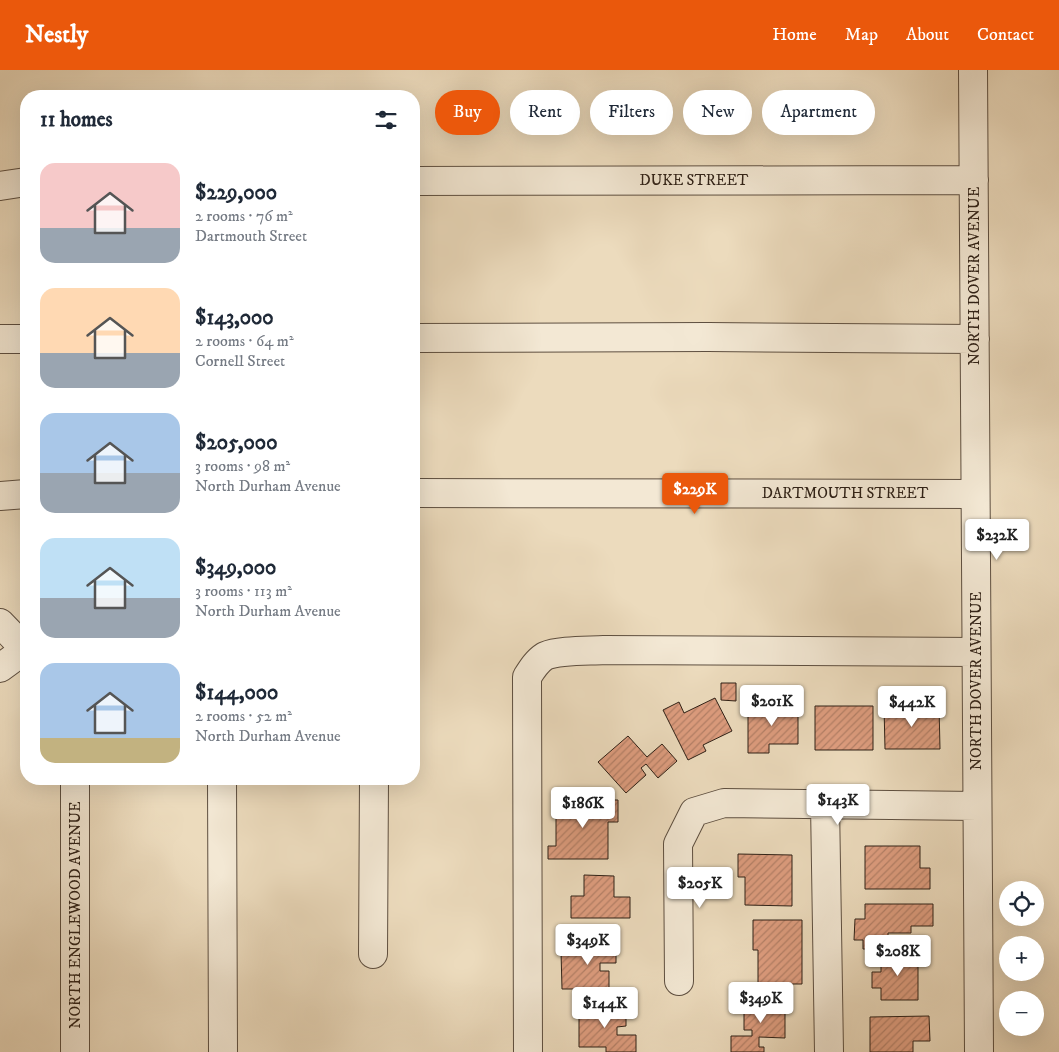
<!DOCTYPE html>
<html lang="en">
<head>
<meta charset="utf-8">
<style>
  body { margin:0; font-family:"IM FELL DW Pica",serif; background:#f6f6f7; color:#1f2937; height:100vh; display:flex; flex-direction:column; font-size:19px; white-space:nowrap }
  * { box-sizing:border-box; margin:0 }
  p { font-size:16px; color:#747a83 }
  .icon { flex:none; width:28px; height:28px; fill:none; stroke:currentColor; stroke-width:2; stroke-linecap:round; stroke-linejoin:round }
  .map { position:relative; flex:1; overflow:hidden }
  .details { position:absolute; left:20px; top:20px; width:400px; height:695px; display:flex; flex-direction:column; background:#fff; border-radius:20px; box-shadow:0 5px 20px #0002 }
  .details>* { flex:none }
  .guide { position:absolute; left:435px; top:20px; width:475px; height:45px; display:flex; gap:10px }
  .controls { position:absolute; left:999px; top:811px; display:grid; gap:10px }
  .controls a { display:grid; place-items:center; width:45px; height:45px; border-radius:50%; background:#fff; box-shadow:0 5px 20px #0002; font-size:25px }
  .price { position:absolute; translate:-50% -42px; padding:0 11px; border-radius:5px; background:#fff; color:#222; font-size:16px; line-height:32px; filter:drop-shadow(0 1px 2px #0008) }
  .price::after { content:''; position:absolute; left:50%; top:30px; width:15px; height:11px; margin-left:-8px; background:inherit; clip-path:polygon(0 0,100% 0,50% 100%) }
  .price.selected { background:#ea580c; color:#fff }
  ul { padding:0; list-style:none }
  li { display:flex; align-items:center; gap:15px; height:125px; padding:0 20px }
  li span { display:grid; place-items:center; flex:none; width:140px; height:100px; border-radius:15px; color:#555 }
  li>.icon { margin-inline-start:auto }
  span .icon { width:60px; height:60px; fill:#fffc; stroke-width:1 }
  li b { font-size:21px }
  h2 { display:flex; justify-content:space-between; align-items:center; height:60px; padding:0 20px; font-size:21px }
  .pill { padding:0 18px; border-radius:22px; background:#fff; box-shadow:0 5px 20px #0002; font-size:18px; line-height:45px }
  .pill.selected { background:#ea580c; color:#fff }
  header { display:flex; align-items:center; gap:30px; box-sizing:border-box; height:70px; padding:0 25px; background:#ea580c; color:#fff }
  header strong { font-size:24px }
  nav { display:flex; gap:28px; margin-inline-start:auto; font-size:18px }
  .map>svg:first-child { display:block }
  .building { fill:url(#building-hatch); stroke:#2e2016 }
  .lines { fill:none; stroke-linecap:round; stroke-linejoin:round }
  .minor-casing { stroke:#5e4f40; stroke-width:30 }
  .minor { stroke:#f3e8d4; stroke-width:28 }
  .labels { text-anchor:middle; stroke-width:4; stroke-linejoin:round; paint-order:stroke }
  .street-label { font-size:15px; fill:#2e2016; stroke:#f3e8d4 }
</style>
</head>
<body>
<header>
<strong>Nestly</strong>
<nav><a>Home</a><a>Map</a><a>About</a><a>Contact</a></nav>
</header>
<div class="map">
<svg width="1059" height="982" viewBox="0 0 1059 982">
  <defs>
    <pattern id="building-hatch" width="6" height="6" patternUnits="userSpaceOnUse" patternTransform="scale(1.25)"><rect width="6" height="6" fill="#de9d7f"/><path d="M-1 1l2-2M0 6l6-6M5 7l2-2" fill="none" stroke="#b48067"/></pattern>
  </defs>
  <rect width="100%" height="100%" fill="#ecdbbd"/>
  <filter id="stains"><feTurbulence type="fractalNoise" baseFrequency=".004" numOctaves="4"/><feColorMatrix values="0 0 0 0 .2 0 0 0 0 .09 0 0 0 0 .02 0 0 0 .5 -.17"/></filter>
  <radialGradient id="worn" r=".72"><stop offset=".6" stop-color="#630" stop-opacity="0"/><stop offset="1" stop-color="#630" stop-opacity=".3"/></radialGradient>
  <path class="building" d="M721,613H736V631L721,630Z
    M715,628L732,661L703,675L706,681L688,690L663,640L679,632L684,643Z
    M748,636H798V674H769V683H748Z
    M815,636H873V680H815Z
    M884,636H939L940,679H885Z
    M628,666L647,687L662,674L677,691L658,708L646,694L641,698L646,705L626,723L598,692Z
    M556,730H618V752H608V789H548V776H556Z
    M865,776H920V798H930V819H865Z
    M738,784L792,785V836L745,835V807H738Z
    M584,805L614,806V827H630V848H571V826H584Z
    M865,834H933V856H911V863H888V869L881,868L880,879H863V870H854L855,849H865Z
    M753,850H802V914H758V880H753Z
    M588,871H616V893H600V901H609V919H562L561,881H588Z
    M881,883H918V930H881V918H872V902H881Z
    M744,929L785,930V968L759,967V977H764V982H731V966H752V960H744Z
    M579,937H626V956L617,957V965H636V982H606V977H579Z
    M929,946L930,971H913V982H870V947Z"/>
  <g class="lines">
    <defs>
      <path id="minor" d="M973,0L979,982
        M414,111L974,110
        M0,116L26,112
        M414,268L708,267L975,269
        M0,269H26
        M414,423L975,424
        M0,426L26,424
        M0,553L26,580
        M0,598L26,579
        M222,709L223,982
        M825,734L829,982
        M373,884L374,709
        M679,911L678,774L694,742L724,733L977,736
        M75,982V709
        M528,982L527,607C532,599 537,591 545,586C559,580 588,581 604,580L976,582"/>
    </defs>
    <use href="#minor" class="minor-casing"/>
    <use href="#minor" class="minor"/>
  </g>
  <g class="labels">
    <g class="street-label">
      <text x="694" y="115">DUKE STREET</text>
      <text transform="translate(974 206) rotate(-90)" y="5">NORTH DOVER AVENUE</text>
      <text x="845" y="428">DARTMOUTH STREET</text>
      <text transform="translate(976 611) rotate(-90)" y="5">NORTH DOVER AVENUE</text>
      <text transform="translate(75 845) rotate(-90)" y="5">NORTH ENGLEWOOD AVENUE</text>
    </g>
  </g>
  <rect width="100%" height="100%" filter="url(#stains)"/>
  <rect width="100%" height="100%" fill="url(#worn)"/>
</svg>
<div class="controls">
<a><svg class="icon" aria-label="locate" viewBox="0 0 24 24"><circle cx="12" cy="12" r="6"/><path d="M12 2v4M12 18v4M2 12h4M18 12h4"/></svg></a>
<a>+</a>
<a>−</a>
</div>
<b class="price selected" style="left:695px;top:445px">$229K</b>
<b class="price" style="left:997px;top:491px">$232K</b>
<b class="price" style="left:772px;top:657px">$201K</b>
<b class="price" style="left:912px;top:658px">$442K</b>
<b class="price" style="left:838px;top:756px">$143K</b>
<b class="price" style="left:583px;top:759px">$186K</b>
<b class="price" style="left:700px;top:839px">$205K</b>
<b class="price" style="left:588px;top:896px">$349K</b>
<b class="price" style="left:898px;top:907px">$208K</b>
<b class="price" style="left:761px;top:954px">$349K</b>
<b class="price" style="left:605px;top:959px">$144K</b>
<div class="guide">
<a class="pill selected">Buy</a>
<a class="pill">Rent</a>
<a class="pill">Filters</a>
<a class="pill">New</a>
<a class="pill">Apartment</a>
</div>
<section class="details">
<h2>11 homes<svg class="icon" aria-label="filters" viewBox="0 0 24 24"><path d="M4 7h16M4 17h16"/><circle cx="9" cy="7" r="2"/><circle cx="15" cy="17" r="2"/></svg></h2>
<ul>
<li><span style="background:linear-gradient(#f6c9c9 65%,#9aa5b1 0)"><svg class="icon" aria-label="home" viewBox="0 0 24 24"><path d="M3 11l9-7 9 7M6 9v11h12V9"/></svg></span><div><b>$229,000</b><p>2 rooms · 76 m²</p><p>Dartmouth Street</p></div></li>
<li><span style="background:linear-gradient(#ffd9b3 65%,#9aa5b1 0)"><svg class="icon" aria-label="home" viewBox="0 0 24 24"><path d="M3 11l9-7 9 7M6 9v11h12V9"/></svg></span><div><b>$143,000</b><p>2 rooms · 64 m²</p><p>Cornell Street</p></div></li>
<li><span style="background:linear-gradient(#a9c7e8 60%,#9aa5b1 0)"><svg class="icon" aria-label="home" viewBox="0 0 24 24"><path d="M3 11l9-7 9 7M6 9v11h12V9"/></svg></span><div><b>$205,000</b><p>3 rooms · 98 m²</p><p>North Durham Avenue</p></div></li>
<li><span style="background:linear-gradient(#bfe0f5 60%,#9aa5b1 0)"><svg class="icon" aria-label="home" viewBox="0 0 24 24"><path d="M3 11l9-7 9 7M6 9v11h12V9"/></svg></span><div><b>$349,000</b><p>3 rooms · 113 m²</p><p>North Durham Avenue</p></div></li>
<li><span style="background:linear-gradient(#a9c7e8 75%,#c2b280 0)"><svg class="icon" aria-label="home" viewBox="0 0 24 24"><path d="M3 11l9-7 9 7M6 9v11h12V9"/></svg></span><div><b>$144,000</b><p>2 rooms · 52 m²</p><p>North Durham Avenue</p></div></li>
</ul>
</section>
</div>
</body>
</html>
